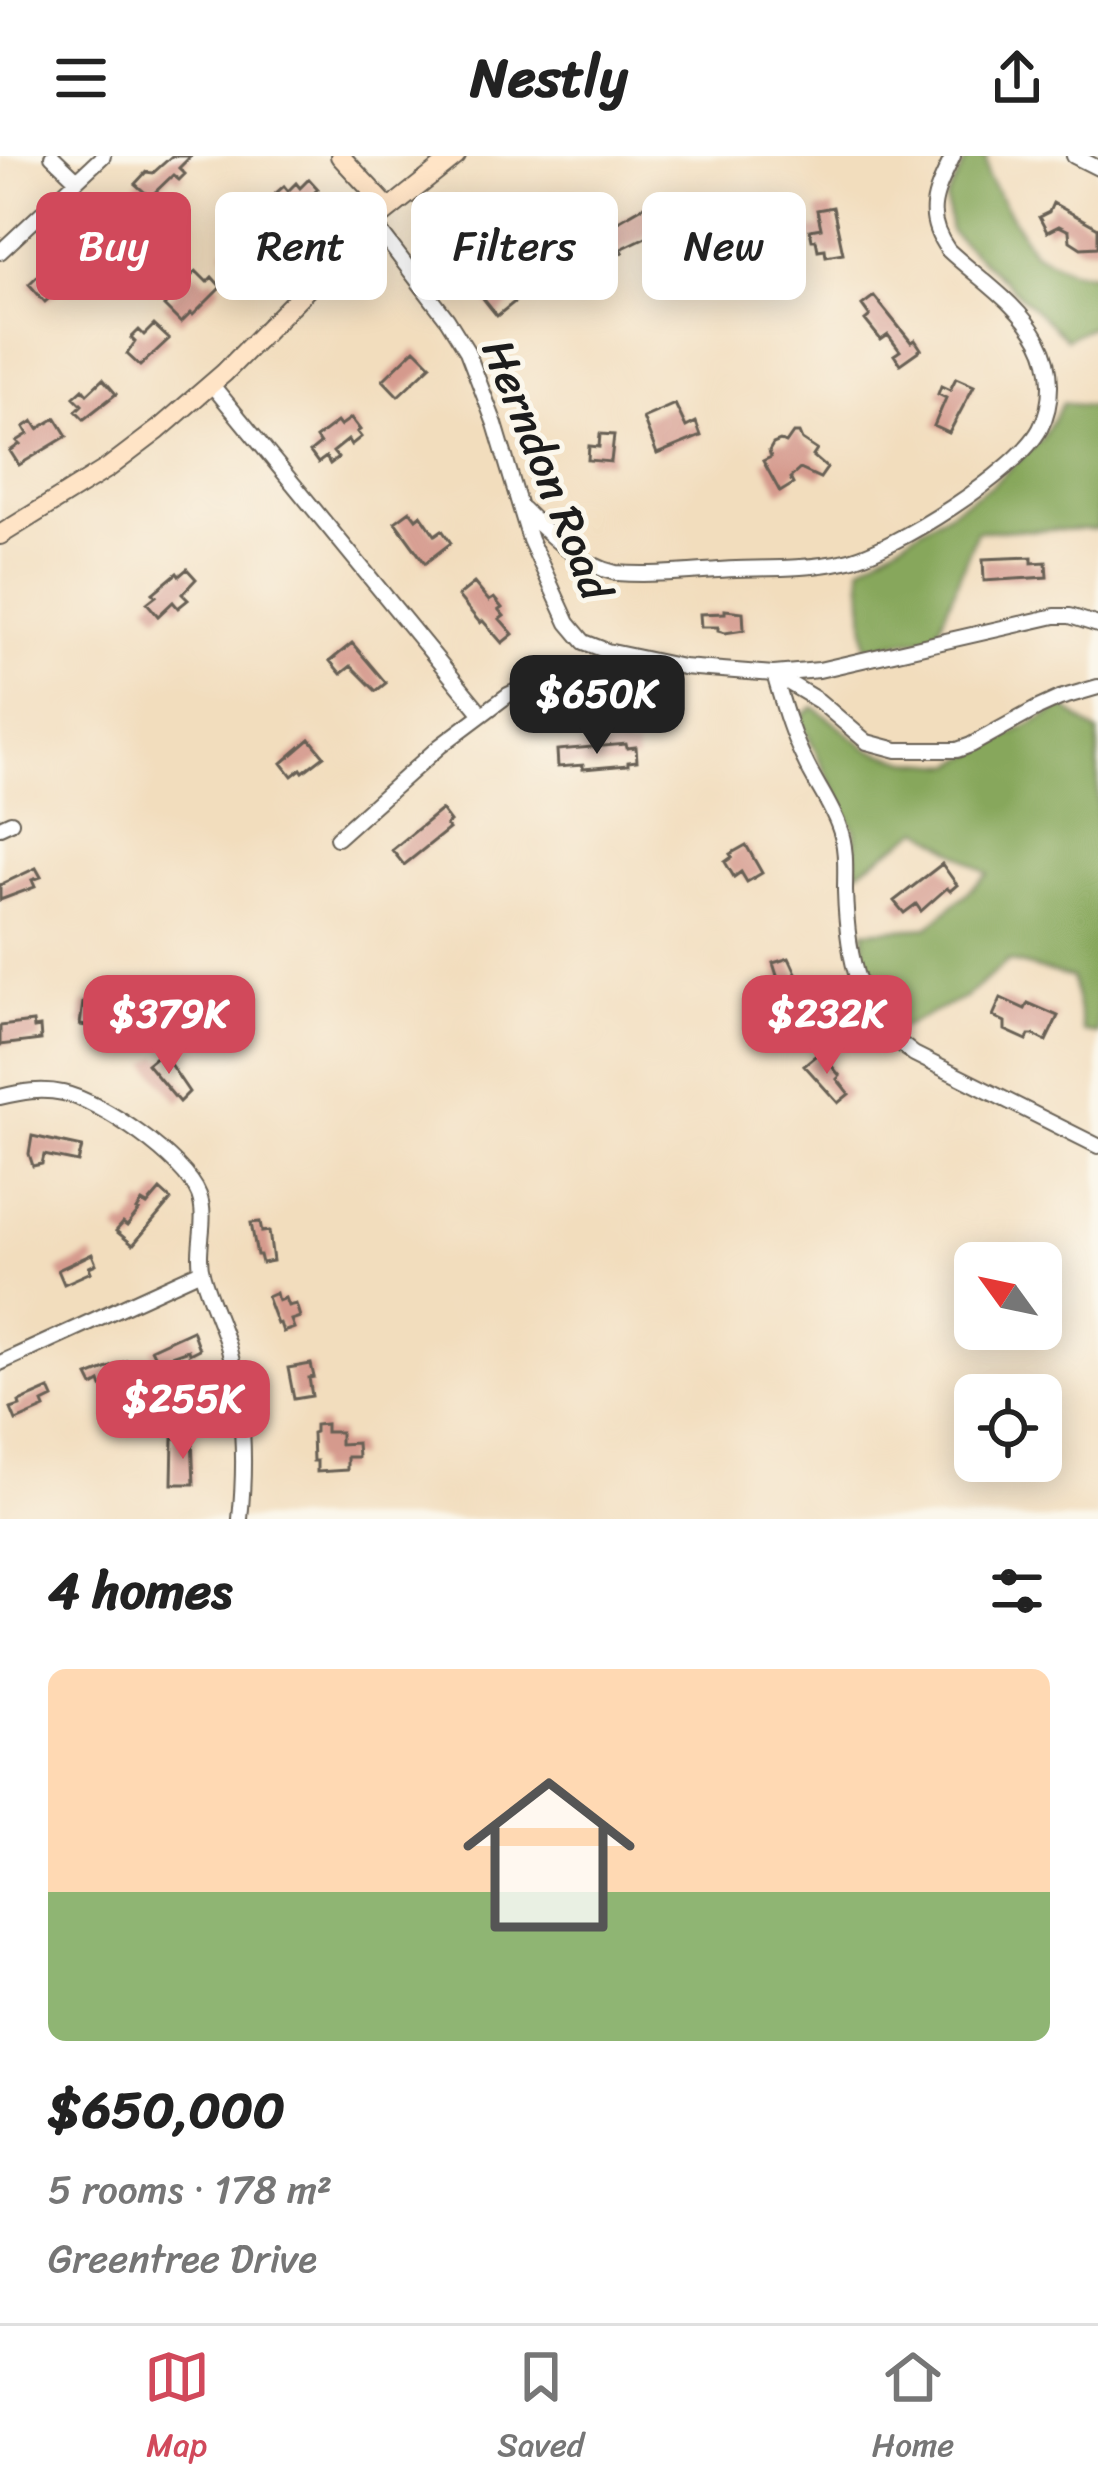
<!DOCTYPE html>
<html lang="en">
<head>
<meta charset="utf-8">
<style>
  body { margin:0; font-family:Sriracha,sans-serif; background:#f6f6f6; color:#222; height:100vh; display:flex; flex-direction:column; font-size:45px; white-space:nowrap }
  * { box-sizing:border-box; margin:0 }
  p { font-size:39px; color:#767676 }
  .icon { flex:none; width:66px; height:66px; fill:none; stroke:currentColor; stroke-width:2; stroke-linecap:round; stroke-linejoin:round }
  .map { position:relative; height:1363px; overflow:hidden }
  .details { display:flex; flex-direction:column; background:#fff; flex:1 }
  .details>* { flex:none }
  .banner { position:absolute; left:36px; top:36px; width:1026px; height:108px; display:flex; gap:24px }
  .needle { width:78px; rotate:303deg }
  .tools { position:absolute; left:954px; top:1086px; display:grid; gap:24px }
  .tools a { display:grid; place-items:center; width:108px; height:108px; border-radius:18px; background:#fff; box-shadow:0 6px 30px #0003; font-size:60px }
  .price { position:absolute; translate:-50% -102px; padding:0 27px; border-radius:24px; background:#d1495b; color:#fff; font-size:39px; line-height:78px; filter:drop-shadow(0 3px 6px #0008) }
  .price::after { content:''; position:absolute; left:50%; top:72px; width:36px; height:27px; margin-left:-18px; background:inherit; clip-path:polygon(0 0,100% 0,50% 100%) }
  .price.current { background:#222; color:#fff }
  ul { padding:0; list-style:none }
  li { display:grid; align-content:center; gap:24px; height:636px; padding:0 48px }
  li+li { border-top:3px solid #e0e0e0 }
  li span { display:grid; place-items:center; height:372px; border-radius:18px; color:#555 }
  li>.icon { margin-inline-start:auto }
  span .icon { width:216px; height:216px; fill:#fffc; stroke-width:1 }
  li b { font-size:51px }
  h2 { display:flex; justify-content:space-between; align-items:center; height:144px; padding:0 48px; font-size:51px }
  .pill { padding:0 42px; border-radius:18px; background:#fff; box-shadow:0 6px 30px #0003; font-size:42px; line-height:108px }
  .pill.current { background:#d1495b; color:#fff }
  header { display:flex; justify-content:space-between; align-items:center; height:156px; padding:0 48px; background:#fff; font-size:54px; font-weight:700 }
  .tabs { display:flex; justify-content:space-around; align-items:center; height:168px; border-top:3px solid #e0e0e0; background:#fff; font-size:33px; color:#767676 }
  .tabs a { display:grid; justify-items:center; gap:6px }
  .tabs .current { color:#d1495b }
  .map>svg:first-child { display:block }
  .forest { fill:#87a75b; stroke:#52623c; stroke-width:3 }
  .building { fill:#d59a8d }
  .lines { fill:none; stroke-linecap:round; stroke-linejoin:round }
  .street-casing { stroke:#676054; stroke-width:18 }
  .secondary-casing { stroke:#676054; stroke-width:22 }
  .street { stroke:#fff; stroke-width:14 }
  .secondary { stroke:#ffe4c6; stroke-width:18 }
  .labels { text-anchor:middle; stroke-width:10; stroke-linejoin:round; paint-order:stroke }
  .street-label { font-size:45px; fill:#1c1c1c; stroke:#fbf7ec }
</style>
</head>
<body>
<header><svg class="icon" aria-label="menu" viewBox="0 0 24 24"><path d="M4 6h16M4 12h16M4 18h16"/></svg>Nestly<svg class="icon" aria-label="share" viewBox="0 0 24 24"><path d="M12 15V3M7 8l5-5 5 5M5 13v7h14v-7"/></svg></header>
<div class="map">
<svg width="1098" height="1363" viewBox="0 0 1098 1363">
  <rect width="100%" height="100%" fill="#fbf7ec"/>
  <filter id="ink" filterUnits="userSpaceOnUse"><feTurbulence type="fractalNoise" baseFrequency=".00833" numOctaves="2"/><feDisplacementMap in="SourceGraphic" scale="24" xChannelSelector="R" yChannelSelector="G"/><feConvolveMatrix kernelMatrix="1 2 1 2 8 2 1 2 1" color-interpolation-filters="sRGB"/></filter>
  <filter id="wash" filterUnits="userSpaceOnUse"><feTurbulence type="fractalNoise" baseFrequency=".004" numOctaves="4" result="noise"/><feDisplacementMap in="SourceGraphic" scale="48" xChannelSelector="R" yChannelSelector="G"/><feGaussianBlur stdDeviation="2.7" result="paint"/><feColorMatrix in="noise" values="0 0 0 0 0 0 0 0 0 0 0 0 0 0 0 0 0 1.4 0 .05"/><feComposite in="paint" operator="in"/></filter>
  <g filter="url(#wash)">
    <rect width="100%" height="100%" fill="#f2ddbd"/>
    <path class="forest" d="M968,0H986L988,21L1033,96L1071,114L1098,119V167L1066,183L951,76L946,44Z
      M1063,247L1098,251V373L977,375L936,480L866,492L861,410L992,329L1042,282Z
      M814,551L868,593L908,605L953,609L1064,551L1098,577V878L1083,876L1072,822L1008,805L965,842L898,873L864,826V775L928,771L988,718L921,673L856,717L855,675L799,562Z"/>
    <g id="blocks">
      <path class="building" d="M172,0H191L179,12L185,18L179,24L173,19L150,41L135,28L146,16L153,17Z
        M309,23L318,33L281,67L269,53L281,42L276,37L284,30L288,35L296,27L300,32Z
        M653,45L661,57L651,63L656,76L621,93L623,96L612,102L603,87L605,85L601,75Z
        M1053,47L1098,72V91L1081,92L1070,85L1069,75L1059,70L1047,76L1039,61L1049,56Z
        M119,48L130,58L116,72L120,76L112,85L107,80L91,96L79,85Z
        M833,51L843,97L826,100L825,93L818,94L816,84H812L810,74L821,72L817,54Z
        M254,67L263,76L258,81L263,86L256,94L253,92L236,109L222,95Z
        M54,104L67,119L55,130L59,134L45,146L29,128Z
        M514,105L517,110L523,106L530,115L523,120L528,127L513,139L517,144L497,160L482,141L491,135L488,131L494,126L491,122Z
        M196,115L207,126L212,121L221,131L193,159L191,157L181,167L164,150Z
        M874,140L911,186L915,184L921,193L900,208L894,199L900,195L888,179L881,184L865,164L870,160L862,149Z
        M154,169L169,183L140,210L127,198L135,186L131,182L139,174L144,179Z
        M415,193L431,209L398,240L383,224Z
        M956,222L974,230L949,277L934,270L946,242L938,238L941,230L950,234Z
        M103,223L116,238L84,263L76,255L82,249L74,241L83,233L87,238Z
        M675,248L686,271L696,266L701,280L657,298L643,262Z
        M56,262L67,280L19,309L10,295L20,288L17,285L28,278L24,271L33,265L38,273Z
        M351,262L360,274L357,276L361,281L351,289L348,284L333,296L338,302L330,308L326,301L318,307L310,296L320,288L316,282L337,266L340,270Z
        M793,277H799L802,284L817,294L813,300L827,312L820,322L800,313L790,322L793,328L780,336L763,305L771,301L769,295L773,288L780,285L786,287Z
        M600,278L614,279L611,306L588,304L589,290L599,291Z
        M410,355L416,363L421,359L435,379L442,374L451,387L425,407L395,366Z
        M1032,401V407L1046,406L1047,421L984,425L983,403Z
        M187,413L196,423L182,438L188,444L178,452L173,446L158,460L147,447L156,440L153,437L177,417L179,420Z
        M474,427L489,445L494,442L502,452L499,454L504,460L500,463L513,478L502,487L483,465L480,467L458,440Z
        M725,454L743,456L744,474L725,477L718,475V471H701L700,458L725,457Z
        M352,487L386,527L376,535L351,510L341,518L330,505Z
        M310,583L324,600L303,616L301,613L292,620L282,607Z
        M626,588L627,592L636,591L637,605L628,606V609L583,613V609L558,611L557,594Z
        M441,654L450,666L446,669L449,673L404,709L392,694Z
        M746,689L762,717L747,726L741,716L734,721L725,706L732,701L730,698Z
        M942,708L957,729L950,735L947,732L921,755L916,748L904,757L894,745Z
        M36,712L41,721L32,724L35,731L0,744V729Z
        M789,802L797,819L805,844L779,851L772,829L779,826L773,807Z
        M1001,842L1025,853L1028,847L1058,860L1046,885L1034,879H1029L1027,884L1005,874V866L993,860Z
        M83,846L94,848L93,852L124,858L121,876L113,875L112,880L100,878V872L80,869Z
        M33,866L34,872L40,871L41,884L0,889V870Z
        M820,896L840,920L837,923L849,938L838,947L804,909Z
        M158,899L170,908L189,936L179,946L147,908Z
        M32,980L82,991L78,1006L44,999L42,1008L33,1010L29,998Z
        M160,1034L171,1044L133,1089L116,1075L123,1067L127,1070L139,1055L137,1054L142,1046L147,1049Z
        M260,1066L262,1076L269,1075L273,1105L262,1107L260,1099H257L251,1067Z
        M92,1098L96,1108L89,1111L91,1116L64,1128L58,1114Z
        M276,1137L278,1145L285,1142L288,1150L296,1148L300,1161L291,1164L294,1172L283,1176L280,1167L277,1168L267,1141Z
        M192,1174L199,1193L189,1198L188,1194L157,1205L151,1193Z
        M126,1205L136,1227L126,1231L122,1223L102,1231L100,1226L93,1230L88,1220Z
        M311,1208L314,1221L309,1222L312,1240L294,1243L288,1212Z
        M49,1233L53,1242L43,1247L45,1252L16,1265L11,1253L20,1250L19,1246Z
        M326,1268V1276H340V1288L357,1287L358,1301H347V1314L317,1316V1305H313L312,1277L315,1276V1269Z
        M173,1282H192L194,1328H172Z"/>
    </g>
  </g>
  <g filter="url(#ink)">
    <use href="#blocks" fill-opacity="0" stroke="#676054" stroke-width="3"/>
    <g class="lines">
      <defs>
        <path id="street" d="M52,0L77,24
          M1074,0L1098,12
          M373,66L447,163L467,195L495,268L530,384L568,467L584,486L607,495L683,511L774,518L819,545L867,586L897,594H957L971,589L1038,552L1060,542L1098,531
          M0,96L103,0
          M212,229L482,558
          M523,353C550,380 578,408 616,417C656,420 696,415 736,413C772,412 809,413 845,405C893,395 1017,316 1040,273C1054,246 1053,211 1039,185C1018,147 979,123 948,94C922,58 936,36 953,0
          M1098,469L1070,460H1055L819,514L774,518C783,548 791,578 805,605C815,627 831,648 839,671C847,691 845,714 845,735C847,801 857,858 914,898L1098,990
          M0,671L11,666
          M337,682L440,590L508,539L550,519L569,513L638,507
          M0,941C21,936 41,932 63,937C101,945 185,1003 199,1039C209,1066 194,1094 203,1121C210,1145 221,1167 228,1190C244,1247 246,1305 240,1363
          M0,1207L201,1115"/>
        <path id="secondary" d="M340,0L389,53
          M0,379L108,312L158,274L224,217L373,66L456,0"/>
      </defs>
      <use href="#street" class="street-casing"/>
      <use href="#secondary" class="secondary-casing"/>
      <use href="#street" class="street"/>
      <use href="#secondary" class="secondary"/>
    </g>
  </g>
  <g class="labels">
    <g class="street-label">
      <text transform="translate(548 313) rotate(68)" y="16">Herndon Road</text>
    </g>
  </g>
</svg>
<div class="tools">
<a><svg class="needle" viewBox="-14 -14 28 28"><path d="M0-13l5 13h-10z" fill="#e53935"/><path d="M0 13l5-13h-10z" fill="#767676"/></svg></a>
<a><svg class="icon" aria-label="locate" viewBox="0 0 24 24"><circle cx="12" cy="12" r="6"/><path d="M12 2v4M12 18v4M2 12h4M18 12h4"/></svg></a>
</div>
<b class="price current" style="left:597px;top:601px">$650K</b>
<b class="price" style="left:169px;top:921px">$379K</b>
<b class="price" style="left:827px;top:921px">$232K</b>
<b class="price" style="left:183px;top:1306px">$255K</b>
<div class="banner">
<a class="pill current">Buy</a>
<a class="pill">Rent</a>
<a class="pill">Filters</a>
<a class="pill">New</a>
</div>
</div>
<section class="details">
<h2>4 homes<svg class="icon" aria-label="filters" viewBox="0 0 24 24"><path d="M4 7h16M4 17h16"/><circle cx="9" cy="7" r="2"/><circle cx="15" cy="17" r="2"/></svg></h2>
<ul>
<li><span style="background:linear-gradient(#ffd9b3 60%,#8fb573 0)"><svg class="icon" aria-label="home" viewBox="0 0 24 24"><path d="M3 11l9-7 9 7M6 9v11h12V9"/></svg></span><div><b>$650,000</b><p>5 rooms · 178 m²</p><p>Greentree Drive</p></div></li>
</ul>
</section>
<nav class="tabs">
<a class="current"><svg class="icon" aria-label="map" viewBox="0 0 24 24"><path d="M3 6l6-2 6 2 6-2v14l-6 2-6-2-6 2zM9 4v14M15 6v14"/></svg>Map</a>
<a><svg class="icon" aria-label="saved" viewBox="0 0 24 24"><path d="M7 4h10v16l-5-4-5 4z"/></svg>Saved</a>
<a><svg class="icon" aria-label="home" viewBox="0 0 24 24"><path d="M3 11l9-7 9 7M6 9v11h12V9"/></svg>Home</a>
</nav>
</body>
</html>
